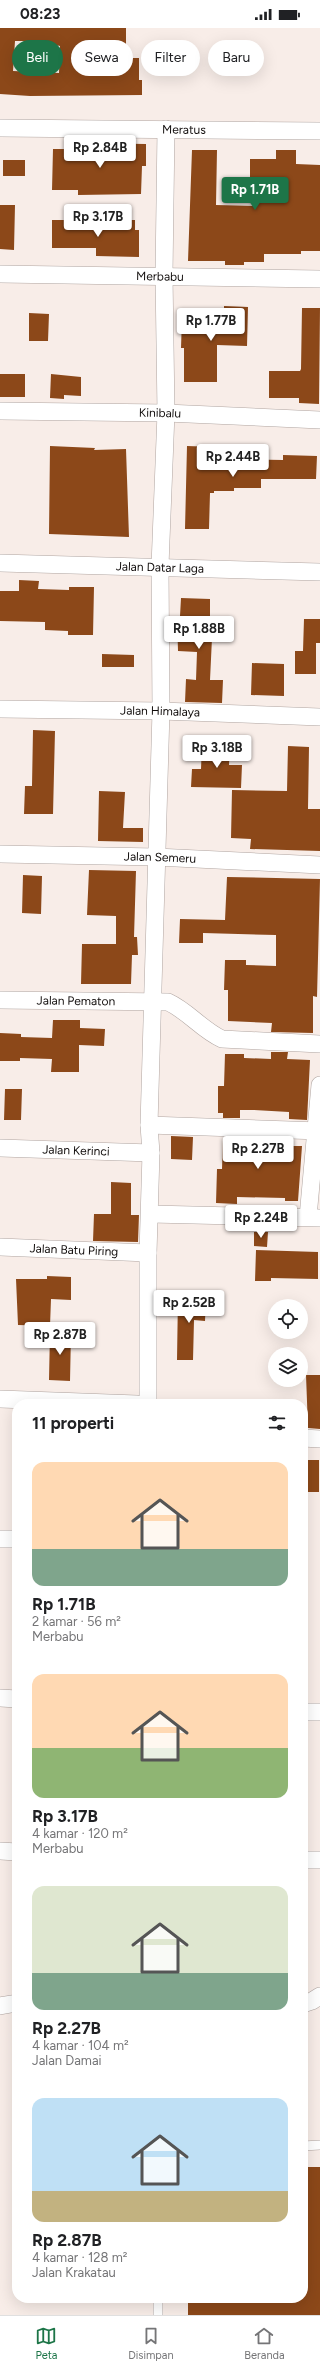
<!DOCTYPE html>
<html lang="id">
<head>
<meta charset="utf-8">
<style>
  body { margin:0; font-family:Figtree,sans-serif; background:#f2f2f2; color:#202124; height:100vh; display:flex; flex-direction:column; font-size:15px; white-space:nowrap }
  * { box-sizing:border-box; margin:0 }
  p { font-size:13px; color:#757577 }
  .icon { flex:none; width:22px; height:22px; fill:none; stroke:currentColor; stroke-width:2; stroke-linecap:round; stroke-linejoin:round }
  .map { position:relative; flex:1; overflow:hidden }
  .sheet { position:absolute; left:12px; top:1371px; width:296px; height:904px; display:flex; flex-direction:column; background:#fff; border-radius:16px; box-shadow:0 4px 16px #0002 }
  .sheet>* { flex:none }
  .banner { position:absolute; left:12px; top:12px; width:296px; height:36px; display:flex; gap:8px }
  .fabs { position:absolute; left:268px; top:1271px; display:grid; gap:8px }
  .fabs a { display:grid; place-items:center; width:40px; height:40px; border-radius:50%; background:#fff; box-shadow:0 4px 16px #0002; font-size:20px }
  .price { position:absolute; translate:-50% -34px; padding:0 9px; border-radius:4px; background:#fff; color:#222; font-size:13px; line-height:26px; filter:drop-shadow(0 1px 2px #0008) }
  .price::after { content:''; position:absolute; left:50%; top:24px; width:12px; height:9px; margin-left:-6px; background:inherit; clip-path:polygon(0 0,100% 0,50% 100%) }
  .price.on { background:#1d7548; color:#fff }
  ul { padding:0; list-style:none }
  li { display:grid; align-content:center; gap:8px; height:212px; padding:0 20px }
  li span { display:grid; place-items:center; height:124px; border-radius:12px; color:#555 }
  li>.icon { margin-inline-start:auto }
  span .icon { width:72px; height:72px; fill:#fffc; stroke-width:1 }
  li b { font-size:17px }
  h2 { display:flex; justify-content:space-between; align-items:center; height:48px; padding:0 20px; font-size:17px }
  .pill { padding:0 14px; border-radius:18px; background:#fff; box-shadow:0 4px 16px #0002; font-size:14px; line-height:36px }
  .pill.on { background:#1d7548; color:#fff }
  .status { display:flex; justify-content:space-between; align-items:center; height:28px; padding:0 20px; background:#fff; direction:ltr }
  .status svg { height:11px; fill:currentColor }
  .tabs { display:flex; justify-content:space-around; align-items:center; height:56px; border-top:1px solid #e0e0e0; background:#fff; font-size:11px; color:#757577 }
  .tabs a { display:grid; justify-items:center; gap:2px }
  .tabs .on { color:#1d7548 }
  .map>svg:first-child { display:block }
  .building { fill:#8c4819; fill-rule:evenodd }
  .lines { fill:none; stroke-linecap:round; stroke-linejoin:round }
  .service-casing { stroke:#b0a5a1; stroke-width:10 }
  .minor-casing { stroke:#b0a5a1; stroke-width:18 }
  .service { stroke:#fff; stroke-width:9 }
  .minor { stroke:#fff; stroke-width:17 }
  .labels { text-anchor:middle; stroke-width:4; stroke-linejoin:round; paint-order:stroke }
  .street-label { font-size:12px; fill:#100c0b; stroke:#fff }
</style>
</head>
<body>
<div class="status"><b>08:23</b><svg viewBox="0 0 49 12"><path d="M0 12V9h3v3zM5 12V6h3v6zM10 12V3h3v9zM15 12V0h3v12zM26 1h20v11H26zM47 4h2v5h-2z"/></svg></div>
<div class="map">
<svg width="320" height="2287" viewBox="0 0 320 2287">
  <rect width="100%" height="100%" fill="#f8ede8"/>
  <path class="building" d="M0,0H126V30H139V52H142V67L30,68L0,66ZM15,13H38L60,18L59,45L13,43Z
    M78,115L146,116V138H142L141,166L78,167V162H52L53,121H78Z
    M192,122H217L216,177L255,178V149H250V131H276V122H296V136L320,137V223H301V226H264V234H244V237H225V233H188Z
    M3,132H25V148H3Z
    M0,177H15L14,222L0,221Z
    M52,192H76V201L111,202V192H135V202H139V229L96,228V220H52Z
    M224,278L248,279L247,318L217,317V354H184V320H181L182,290H224Z
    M302,280H320L319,376L299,375V370H269V343H300L301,341Z
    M29,285L49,286L48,313H29Z
    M0,346H25V369H0Z
    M51,346L81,349V368L64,367V371L50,370Z
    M50,418L95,420L94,422L126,421L129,509L49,506Z
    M187,418L215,419V428L235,429V431L283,432V427L317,428L316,451H261V460H234V463H214V465H210L209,501H185Z
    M19,552L39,553L38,561L69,562V559H94L93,607H68V603L45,602V594L0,593V563H19Z
    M181,570L210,571V589H213L210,652H223L222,675L185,674L186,651L196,652L197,624L178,623L177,588H180Z
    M304,591H320V615H316V646H295V623H303Z
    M102,626L134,627V639H102Z
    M252,635L284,636V668L251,667Z
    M33,702L55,703L53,786H24L25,758H32Z
    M202,716H230L229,737H242L241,760L191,759L192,741H201Z
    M288,718L309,719L308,781H320V823L250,821L251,811L231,810L232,762L287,763Z
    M99,763L125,764L123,800H143V814L98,813Z
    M89,842L136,843L134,909H137L138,927H132L131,956H81L82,916H116V888L87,887Z
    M23,847L42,848L41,886L22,885Z
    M227,849L320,851L317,969L313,968V1005L271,1004L272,995L228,993V962H224L225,932H246V937L276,938V907L203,905V915H179L180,891L225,892Z
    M53,992H80V1000L105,1001L104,1018L79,1017V1044H51L52,1031L20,1030V1033H0V1005L21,1006V1009L52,1010Z
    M271,1024H288L287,1031L310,1032L307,1092L289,1091V1084L254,1082H240V1090H223V1085H218V1058H224L225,1026H244V1030L271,1031Z
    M5,1061H22L21,1092H4Z
    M171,1108L193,1109L192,1132L171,1131Z
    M223,1110L283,1112V1118H302L298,1173H285V1170L237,1169V1176L216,1175L217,1141H222Z
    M111,1154L131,1155V1187H139L138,1214L93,1213L94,1186H111Z
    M254,1204H268L267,1219L254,1218Z
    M256,1222L318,1224V1251L271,1250V1253H255Z
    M47,1248L71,1249V1272L51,1271L50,1298L18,1297L16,1251H47Z
    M178,1268L206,1269L205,1293L194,1292L193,1332H177Z
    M50,1304L71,1305L70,1353L49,1352Z
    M306,1347H320V1401L308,1400Z
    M303,1432H319V1464H303Z
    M303,2139H320V2287H188V2270H303Z"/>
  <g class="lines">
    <defs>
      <path id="service" d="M303,2118L320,2117
        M158,2270V2287"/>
      <g id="minor">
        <path id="s1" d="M0,100L320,103"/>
        <path id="s2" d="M0,246L320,251"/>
        <path id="s3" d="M0,383L166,385L320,392"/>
        <path id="s4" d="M0,535L320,544"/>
        <path id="s5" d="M0,681L161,683L320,689"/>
        <path id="s6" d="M0,826L156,829L320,837"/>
        <path id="s7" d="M0,972L168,974C188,983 202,1002 222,1011L320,1016"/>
        <path d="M149,1097L320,1103"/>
        <path id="s8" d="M0,1120L151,1125"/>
        <path d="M151,1186L320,1190"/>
        <path d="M308,1189L320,1057"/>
        <path id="s9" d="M0,1219L148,1225"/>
        <path d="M0,1371L137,1376"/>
        <path d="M148,1376V1225L151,1125L149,1097L161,683L160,538L166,385L164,247L166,101"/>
        <path d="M303,1410L320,1411"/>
        <path d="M0,1511H17"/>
        <path d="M0,1670L17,1671"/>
        <path d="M303,1684H320"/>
        <path d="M0,1823L17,1824"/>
        <path d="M303,1832H320"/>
        <path d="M303,1976L312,1973L320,1968"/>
        <path d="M0,1978L17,1975"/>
      </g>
    </defs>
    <use href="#service" class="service-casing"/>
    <use href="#minor" class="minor-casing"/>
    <use href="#service" class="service"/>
    <use href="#minor" class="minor"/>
  </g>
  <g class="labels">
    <g class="street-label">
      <text dy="4" stroke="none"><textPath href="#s1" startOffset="184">Meratus</textPath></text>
      <text dy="4" stroke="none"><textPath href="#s2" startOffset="160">Merbabu</textPath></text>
      <text dy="4" stroke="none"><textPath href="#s3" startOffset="160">Kinibalu</textPath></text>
      <text dy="4" stroke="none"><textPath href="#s4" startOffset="160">Jalan Datar Laga</textPath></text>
      <text dy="4" stroke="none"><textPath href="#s5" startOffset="160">Jalan Himalaya</textPath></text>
      <text dy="4" stroke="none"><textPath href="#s6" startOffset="160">Jalan Semeru</textPath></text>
      <text dy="4" stroke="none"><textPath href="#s7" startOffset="76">Jalan Pematon</textPath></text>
      <text dy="4" stroke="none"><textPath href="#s8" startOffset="76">Jalan Kerinci</textPath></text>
      <text dy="4" stroke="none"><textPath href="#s9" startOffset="74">Jalan Batu Piring</textPath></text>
    </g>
  </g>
</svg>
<div class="fabs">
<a><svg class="icon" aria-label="locate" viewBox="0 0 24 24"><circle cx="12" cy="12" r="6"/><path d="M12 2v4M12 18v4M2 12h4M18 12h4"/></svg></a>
<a><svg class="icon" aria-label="layers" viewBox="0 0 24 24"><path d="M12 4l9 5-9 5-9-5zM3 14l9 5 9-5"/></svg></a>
</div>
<b class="price" style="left:100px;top:141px">Rp 2.84B</b>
<b class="price on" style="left:255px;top:183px">Rp 1.71B</b>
<b class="price" style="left:98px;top:210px">Rp 3.17B</b>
<b class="price" style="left:211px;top:314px">Rp 1.77B</b>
<b class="price" style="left:233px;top:450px">Rp 2.44B</b>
<b class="price" style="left:199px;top:622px">Rp 1.88B</b>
<b class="price" style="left:217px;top:741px">Rp 3.18B</b>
<b class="price" style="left:258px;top:1142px">Rp 2.27B</b>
<b class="price" style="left:261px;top:1211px">Rp 2.24B</b>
<b class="price" style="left:189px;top:1296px">Rp 2.52B</b>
<b class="price" style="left:60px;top:1328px">Rp 2.87B</b>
<div class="banner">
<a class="pill on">Beli</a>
<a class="pill">Sewa</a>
<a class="pill">Filter</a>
<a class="pill">Baru</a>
</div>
<section class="sheet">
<h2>11 properti<svg class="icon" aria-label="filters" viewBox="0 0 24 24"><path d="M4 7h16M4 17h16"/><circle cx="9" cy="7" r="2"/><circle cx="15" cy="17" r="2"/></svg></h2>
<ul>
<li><span style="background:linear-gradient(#ffd9b3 70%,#7fa58c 0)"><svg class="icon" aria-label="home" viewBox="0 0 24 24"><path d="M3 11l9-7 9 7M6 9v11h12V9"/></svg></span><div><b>Rp 1.71B</b><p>2 kamar · 56 m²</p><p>Merbabu</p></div></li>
<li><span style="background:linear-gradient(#ffd9b3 60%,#8fb573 0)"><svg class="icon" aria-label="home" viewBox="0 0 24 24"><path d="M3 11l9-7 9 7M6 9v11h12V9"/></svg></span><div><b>Rp 3.17B</b><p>4 kamar · 120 m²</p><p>Merbabu</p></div></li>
<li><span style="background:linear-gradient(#dfe7d0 70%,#7fa58c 0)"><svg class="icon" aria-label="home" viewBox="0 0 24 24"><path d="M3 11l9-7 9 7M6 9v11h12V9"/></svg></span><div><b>Rp 2.27B</b><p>4 kamar · 104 m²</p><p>Jalan Damai</p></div></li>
<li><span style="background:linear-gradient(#bfe0f5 75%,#c2b280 0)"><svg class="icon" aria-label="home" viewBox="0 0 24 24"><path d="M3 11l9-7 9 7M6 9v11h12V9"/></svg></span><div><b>Rp 2.87B</b><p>4 kamar · 128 m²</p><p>Jalan Krakatau</p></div></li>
</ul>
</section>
</div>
<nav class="tabs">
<a class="on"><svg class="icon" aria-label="map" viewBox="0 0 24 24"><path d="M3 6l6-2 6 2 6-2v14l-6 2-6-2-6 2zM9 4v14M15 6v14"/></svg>Peta</a>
<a><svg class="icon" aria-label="saved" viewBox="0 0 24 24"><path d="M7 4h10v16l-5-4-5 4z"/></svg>Disimpan</a>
<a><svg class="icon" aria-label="home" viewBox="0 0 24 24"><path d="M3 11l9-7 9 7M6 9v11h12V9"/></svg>Beranda</a>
</nav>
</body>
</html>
